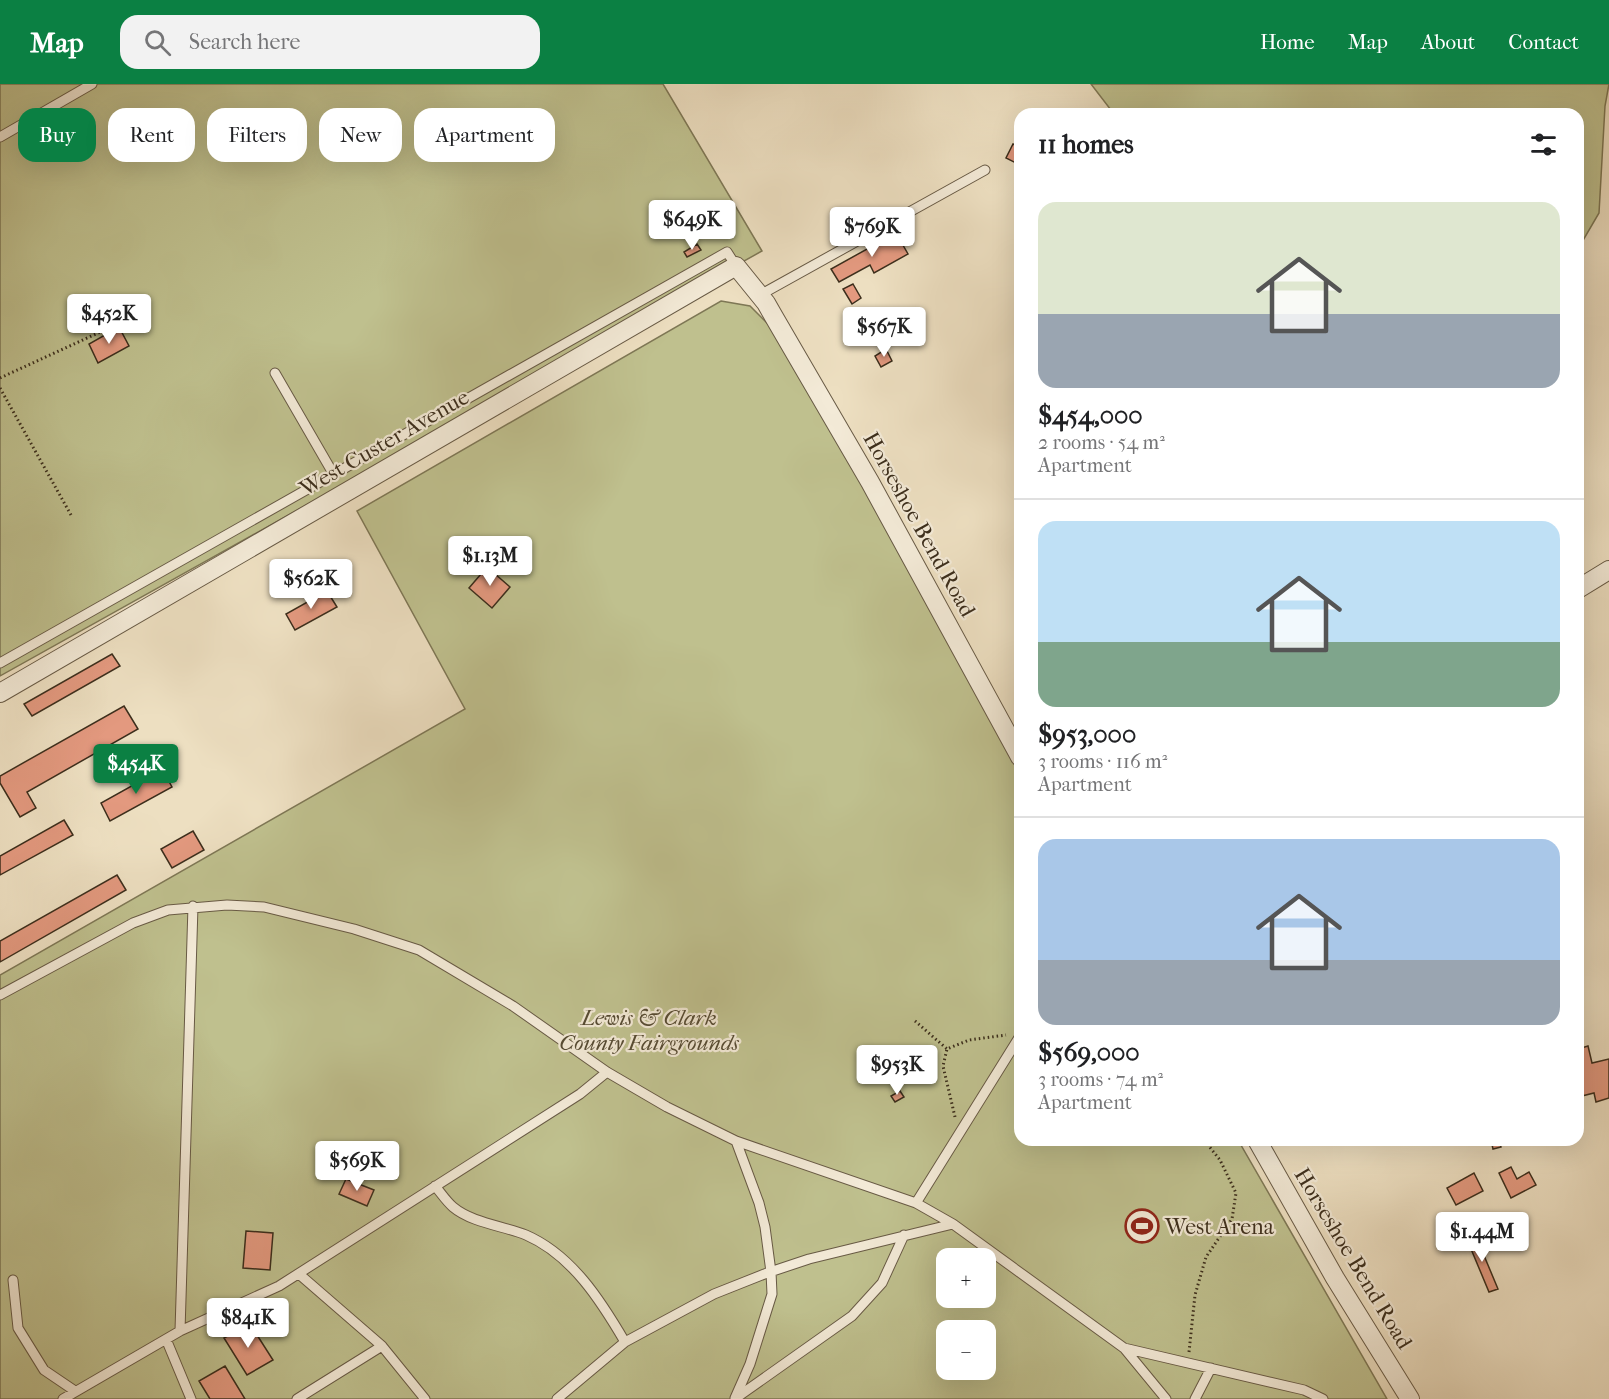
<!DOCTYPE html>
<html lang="en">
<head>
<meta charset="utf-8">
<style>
  body { margin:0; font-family:"IM FELL French Canon",serif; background:#f2f2f2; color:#202124; height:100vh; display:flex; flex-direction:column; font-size:22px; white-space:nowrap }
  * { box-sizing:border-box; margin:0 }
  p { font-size:20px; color:#757577 }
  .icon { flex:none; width:33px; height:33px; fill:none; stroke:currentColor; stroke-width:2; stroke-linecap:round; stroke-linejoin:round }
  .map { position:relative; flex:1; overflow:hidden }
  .details { position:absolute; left:1014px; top:24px; width:570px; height:1038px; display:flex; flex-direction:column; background:#fff; border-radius:18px; box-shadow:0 6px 24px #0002 }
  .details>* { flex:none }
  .hud { position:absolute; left:18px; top:24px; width:570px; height:54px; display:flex; gap:12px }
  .tools { position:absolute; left:936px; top:1164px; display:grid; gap:12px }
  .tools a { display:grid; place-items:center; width:60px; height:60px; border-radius:12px; background:#fff; box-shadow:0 6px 24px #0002; font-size:30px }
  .price { position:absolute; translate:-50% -51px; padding:0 14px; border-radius:6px; background:#fff; color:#222; font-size:20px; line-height:39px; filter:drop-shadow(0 2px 3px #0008) }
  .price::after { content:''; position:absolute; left:50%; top:36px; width:18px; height:14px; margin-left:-9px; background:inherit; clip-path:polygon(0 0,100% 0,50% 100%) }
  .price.on { background:#0b8043; color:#fff }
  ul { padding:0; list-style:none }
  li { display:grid; align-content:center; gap:12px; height:318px; padding:0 24px }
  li+li { border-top:2px solid #e0e0e0 }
  li span { display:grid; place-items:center; height:186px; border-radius:18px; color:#555 }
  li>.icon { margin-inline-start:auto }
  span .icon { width:108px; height:108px; fill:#fffc; stroke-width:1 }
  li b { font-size:26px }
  h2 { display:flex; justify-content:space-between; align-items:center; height:72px; padding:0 24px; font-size:26px }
  .pill { padding:0 21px; border-radius:18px; background:#fff; box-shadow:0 6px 24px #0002; font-size:21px; line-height:54px }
  .pill.on { background:#0b8043; color:#fff }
  header { display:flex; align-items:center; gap:36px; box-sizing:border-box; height:84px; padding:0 30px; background:#0b8043; color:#fff }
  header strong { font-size:28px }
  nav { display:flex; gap:33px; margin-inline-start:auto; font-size:21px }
  .search { width:420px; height:54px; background:#f2f2f2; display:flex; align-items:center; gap:15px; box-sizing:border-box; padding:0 21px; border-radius:18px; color:#757577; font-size:22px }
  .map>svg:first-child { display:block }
  .green { fill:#bfc08e; stroke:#7e7755; stroke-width:1.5; fill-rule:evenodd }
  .building { fill:#e3997f; stroke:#3c2e1c; stroke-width:1.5 }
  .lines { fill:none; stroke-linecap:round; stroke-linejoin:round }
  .lane-casing { stroke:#685a45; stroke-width:11 }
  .street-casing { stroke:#685a45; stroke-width:20 }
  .path { stroke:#3c2e1c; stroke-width:3; stroke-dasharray:1.5 3; stroke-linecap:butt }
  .lane { stroke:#f3ead7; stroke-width:9 }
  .street { stroke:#f3ead7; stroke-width:18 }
  .labels { text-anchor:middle; stroke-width:4.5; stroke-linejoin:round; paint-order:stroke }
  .street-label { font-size:22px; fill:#3c2e1c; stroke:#f3ead7 }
  .park-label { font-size:22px; font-style:italic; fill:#564b33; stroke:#f3ead7 }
  .poi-label { font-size:22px; fill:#3c2e1c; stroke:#f3ead7; text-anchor:start }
</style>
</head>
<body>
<header>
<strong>Map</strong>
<div class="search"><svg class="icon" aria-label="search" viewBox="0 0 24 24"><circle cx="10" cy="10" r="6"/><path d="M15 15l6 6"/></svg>Search here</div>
<nav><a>Home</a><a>Map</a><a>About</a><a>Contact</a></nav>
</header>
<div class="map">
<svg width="1609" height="1315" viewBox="0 0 1609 1315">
  <rect width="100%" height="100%" fill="#eddfc1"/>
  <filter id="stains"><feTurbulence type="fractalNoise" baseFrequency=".00333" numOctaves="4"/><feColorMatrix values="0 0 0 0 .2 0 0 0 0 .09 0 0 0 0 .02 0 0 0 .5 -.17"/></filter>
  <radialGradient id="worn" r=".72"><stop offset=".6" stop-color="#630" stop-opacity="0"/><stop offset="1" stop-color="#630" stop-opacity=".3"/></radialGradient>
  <path class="green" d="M0,0H663L762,167L0,592Z
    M1091,0H1609L1605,22L1599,129L1578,165V30H1114Z
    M721,217L750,222L773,245L1020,675V1056H1238L1387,1315H0V891L465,625L357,427ZM946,1174H986V1214H946ZM946,1246H986V1286H946Z"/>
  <path class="building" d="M1013,60L1020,63V81L1006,74Z
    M896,149L908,170L874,189L870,181L839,198L831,185Z
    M697,160L701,166L687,173L684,168Z
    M853,200L861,214L852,220L843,205Z
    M119,243L129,262L98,279L89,260Z
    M886,265L892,277L881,283L875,272Z
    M487,483L510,503L492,524L469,504Z
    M327,507L337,523L295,546L286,530Z
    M112,570L120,582L32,632L24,620Z
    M124,622L138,645L27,708L36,724L20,733L0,699V692Z
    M162,685L172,703L110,737L101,719Z
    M64,736L73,751L0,791V772Z
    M193,747L204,766L172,784L161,765Z
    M117,791L126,806L0,878V857Z
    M1588,962L1592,979L1609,975V1014L1596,1018L1594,1009L1578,1013V965Z
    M900,1007L904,1013L895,1018L891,1012Z
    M1491,1056H1499L1501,1063L1493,1065Z
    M1511,1083L1517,1095L1529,1088L1536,1101L1511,1114L1499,1089Z
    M1474,1089L1483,1107L1456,1121L1447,1104Z
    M346,1095L374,1106L367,1122L339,1110Z
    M246,1147L273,1149L270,1186L243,1184Z
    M1475,1150L1498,1205L1489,1208L1466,1153Z
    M250,1240L273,1276L247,1291L224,1254Z
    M225,1282L245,1315H210L199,1297Z"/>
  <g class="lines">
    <defs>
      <path id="lane" d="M0,53L92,0
        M760,211L985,86
        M275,289L334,391
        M0,579L727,168L736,182
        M0,911L133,839L168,826L227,821L264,823L354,845L419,866L513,922L607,988L667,1023L736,1057L916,1119L953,1140L1124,1264L1304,1306L1323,1315
        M435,1102C441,1109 446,1117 453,1123C472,1139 504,1142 526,1151C572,1171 601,1217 625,1258L714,1210L767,1189L809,1175L953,1140
        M916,1119L1020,952
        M13,1196L18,1244L44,1286L75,1307
        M180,1247L279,1202L580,1010L607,988
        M166,1255L191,1315
        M382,1262L425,1315
        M1124,1264L1166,1315
        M735,1314L750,1280L772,1210L771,1188L765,1143L759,1119L736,1057
        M736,1314L852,1232L882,1199L904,1151
        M63,1315L180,1247L193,822
        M297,1315L382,1262L299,1190
        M557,1315L625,1258
        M1195,1315L1211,1284"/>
      <path id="street" d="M1578,505L1609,486
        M0,609L736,182L766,219L774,233L870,398L1020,673
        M1257,1056L1335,1194L1410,1315"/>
    </defs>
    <use href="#lane" class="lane-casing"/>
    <use href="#street" class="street-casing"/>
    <path class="path" d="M0,294L111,243
      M0,304L71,431
      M915,937L947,965
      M955,1033L943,982L947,965L969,956L1006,951
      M1189,1268L1195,1211L1206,1173L1232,1135L1236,1109L1220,1076L1204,1056"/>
    <use href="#lane" class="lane"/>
    <use href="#street" class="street"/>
  </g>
  <defs>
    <symbol id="stadium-ring" viewBox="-11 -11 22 22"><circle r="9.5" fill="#f3ead7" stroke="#8f2418" stroke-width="1.5"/><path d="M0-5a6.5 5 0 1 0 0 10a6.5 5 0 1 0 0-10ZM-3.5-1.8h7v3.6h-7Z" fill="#8f2418"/></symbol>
  </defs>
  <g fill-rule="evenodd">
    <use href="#stadium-ring" x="1123" y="1123" width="38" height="38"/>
  </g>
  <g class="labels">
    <g class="street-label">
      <text transform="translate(384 358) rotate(-30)" y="8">West Custer Avenue</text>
      <text transform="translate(920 440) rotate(61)" y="8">Horseshoe Bend Road</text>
      <text transform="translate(1354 1174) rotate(59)" y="8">Horseshoe Bend Road</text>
    </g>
    <g class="park-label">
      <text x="649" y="941">Lewis &amp; Clark<tspan x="649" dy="25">County Fairgrounds</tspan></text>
    </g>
    <g class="poi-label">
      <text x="1165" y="1150">West Arena</text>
    </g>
  </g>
  <rect width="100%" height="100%" filter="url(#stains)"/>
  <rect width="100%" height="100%" fill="url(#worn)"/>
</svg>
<div class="tools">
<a>+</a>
<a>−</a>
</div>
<b class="price" style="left:692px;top:167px">$649K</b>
<b class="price" style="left:872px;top:174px">$769K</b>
<b class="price" style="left:109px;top:261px">$452K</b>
<b class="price" style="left:884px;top:274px">$567K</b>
<b class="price" style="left:490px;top:503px">$1.13M</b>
<b class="price" style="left:311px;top:526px">$562K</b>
<b class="price on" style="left:136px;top:711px">$454K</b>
<b class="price" style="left:897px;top:1012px">$953K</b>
<b class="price" style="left:357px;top:1108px">$569K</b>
<b class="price" style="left:1482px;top:1179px">$1.44M</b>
<b class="price" style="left:248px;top:1265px">$841K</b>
<div class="hud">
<a class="pill on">Buy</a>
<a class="pill">Rent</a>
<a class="pill">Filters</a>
<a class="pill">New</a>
<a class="pill">Apartment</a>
</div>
<section class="details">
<h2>11 homes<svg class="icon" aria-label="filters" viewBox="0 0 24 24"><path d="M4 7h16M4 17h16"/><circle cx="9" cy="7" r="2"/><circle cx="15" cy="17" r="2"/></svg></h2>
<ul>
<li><span style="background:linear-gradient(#dfe7d0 60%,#9aa5b1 0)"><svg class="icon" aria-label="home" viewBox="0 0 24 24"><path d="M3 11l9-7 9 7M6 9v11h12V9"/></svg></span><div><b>$454,000</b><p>2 rooms · 54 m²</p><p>Apartment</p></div></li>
<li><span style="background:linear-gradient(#bfe0f5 65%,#7fa58c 0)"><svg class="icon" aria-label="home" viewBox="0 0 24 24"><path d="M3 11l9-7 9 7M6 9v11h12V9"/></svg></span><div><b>$953,000</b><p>3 rooms · 116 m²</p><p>Apartment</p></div></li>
<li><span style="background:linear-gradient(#a9c7e8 65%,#9aa5b1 0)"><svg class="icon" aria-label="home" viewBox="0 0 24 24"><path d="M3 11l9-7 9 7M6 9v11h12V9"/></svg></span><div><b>$569,000</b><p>3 rooms · 74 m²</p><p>Apartment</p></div></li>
</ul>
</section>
</div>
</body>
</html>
